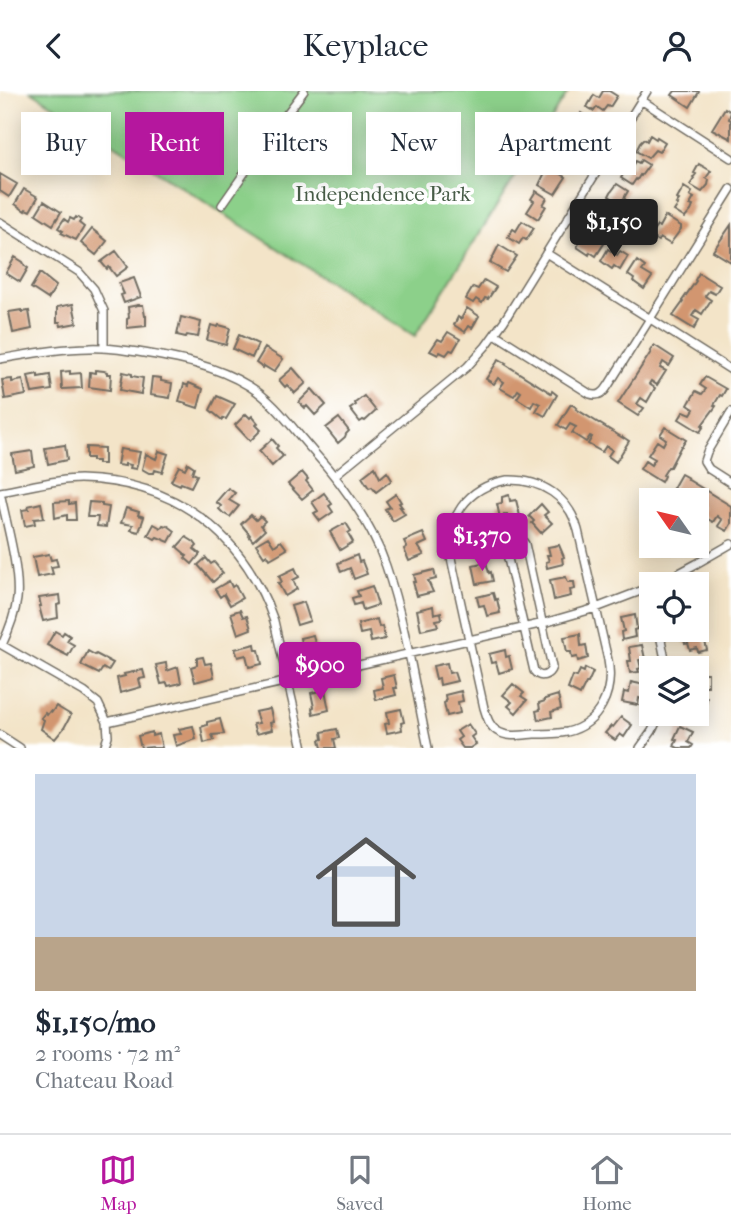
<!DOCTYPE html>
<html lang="en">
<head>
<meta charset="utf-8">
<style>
  body { margin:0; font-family:"IM FELL French Canon",serif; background:#f2f2f3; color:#1f2937; height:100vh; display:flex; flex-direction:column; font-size:26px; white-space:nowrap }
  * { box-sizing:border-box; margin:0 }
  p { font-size:23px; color:#747a83 }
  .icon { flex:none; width:38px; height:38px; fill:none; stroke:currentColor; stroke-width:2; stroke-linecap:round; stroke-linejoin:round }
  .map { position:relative; height:657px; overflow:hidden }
  .details { display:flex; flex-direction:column; background:#fff; flex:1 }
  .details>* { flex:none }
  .guide { position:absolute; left:21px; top:21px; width:690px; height:63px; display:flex; gap:14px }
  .needle { width:46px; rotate:304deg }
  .tools { position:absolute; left:639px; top:397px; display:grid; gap:14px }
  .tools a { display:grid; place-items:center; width:70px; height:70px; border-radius:0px; background:#fff; box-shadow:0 4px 18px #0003; font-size:35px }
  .price { position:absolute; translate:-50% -60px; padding:0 16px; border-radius:7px; background:#b5179e; color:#fff; font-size:23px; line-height:46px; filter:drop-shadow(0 2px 4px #0008) }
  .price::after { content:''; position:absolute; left:50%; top:42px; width:21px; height:16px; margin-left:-10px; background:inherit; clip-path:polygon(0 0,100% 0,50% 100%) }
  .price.active { background:#222; color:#fff }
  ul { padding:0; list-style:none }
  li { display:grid; align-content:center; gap:14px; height:371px; padding:0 35px }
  li span { display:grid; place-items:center; height:217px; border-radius:0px; color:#555 }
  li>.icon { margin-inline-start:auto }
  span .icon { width:126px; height:126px; fill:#fffc; stroke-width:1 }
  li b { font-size:30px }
  .chip { padding:0 24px; border-radius:0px; background:#fff; box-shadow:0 4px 18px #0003; font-size:24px; line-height:63px }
  .chip.active { background:#b5179e; color:#fff }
  header { display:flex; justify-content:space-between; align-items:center; height:91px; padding:0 35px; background:#fff; font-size:32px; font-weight:600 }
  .menu { display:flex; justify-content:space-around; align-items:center; height:98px; border-top:2px solid #e0e1e3; background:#fff; font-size:19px; color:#747a83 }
  .menu a { display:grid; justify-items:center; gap:4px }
  .menu .active { color:#b5179e }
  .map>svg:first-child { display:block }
  .park { fill:#8cd08a; stroke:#5c7e5a; stroke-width:2 }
  .building { fill:#d2966f }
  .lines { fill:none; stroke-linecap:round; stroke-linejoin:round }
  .street-casing { stroke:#716c62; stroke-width:10 }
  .street { stroke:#fff; stroke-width:7 }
  .labels { text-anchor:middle; stroke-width:7; stroke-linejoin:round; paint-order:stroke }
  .park-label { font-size:21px; fill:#485d48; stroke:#fff }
</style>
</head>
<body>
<header><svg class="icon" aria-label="back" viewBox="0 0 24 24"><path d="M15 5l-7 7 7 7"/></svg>Keyplace<svg class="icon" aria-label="person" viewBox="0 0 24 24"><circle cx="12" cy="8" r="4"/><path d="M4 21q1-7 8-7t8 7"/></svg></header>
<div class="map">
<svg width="731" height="657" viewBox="0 0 731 657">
  <rect width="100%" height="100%" fill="#fff"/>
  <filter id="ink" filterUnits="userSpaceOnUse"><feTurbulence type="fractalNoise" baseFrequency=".0143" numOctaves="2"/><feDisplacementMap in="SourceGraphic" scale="14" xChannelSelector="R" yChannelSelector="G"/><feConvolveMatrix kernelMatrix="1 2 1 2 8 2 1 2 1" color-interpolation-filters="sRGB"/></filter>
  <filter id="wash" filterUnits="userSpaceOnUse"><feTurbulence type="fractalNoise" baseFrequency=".00686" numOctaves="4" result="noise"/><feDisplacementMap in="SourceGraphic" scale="28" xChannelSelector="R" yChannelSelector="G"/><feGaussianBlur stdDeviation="1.57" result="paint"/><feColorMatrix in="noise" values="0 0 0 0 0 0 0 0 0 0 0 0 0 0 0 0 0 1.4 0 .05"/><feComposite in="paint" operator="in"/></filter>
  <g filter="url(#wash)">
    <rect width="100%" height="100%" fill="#f3e4c8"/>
    <path class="park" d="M31,0H569L415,245Z"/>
    <g id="blocks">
      <path class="building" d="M603,0H609L617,5L610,16L607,15L603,20L597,16L594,20L587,16L594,4L599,7Z
        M675,0H698L699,1L690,16L672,4Z
        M725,17L731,21L729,28L731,29V48L712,38Z
        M581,22L599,33L587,50L572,40Z
        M650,44L656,48L657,46L665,51L659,61L655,59L648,67L636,60L640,52L644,48L647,50Z
        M573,50L584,57L576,69L573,68L569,74L566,71L563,75L556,71L563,59L566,61Z
        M641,69L649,74L641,85L640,84L637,89L636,88L632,94L621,87L628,75L631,77L635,70L639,72Z
        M699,73L711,80L706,87L709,89L708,94L702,101L690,94L694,88L693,87L696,83L694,82Z
        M548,75L566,86L555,103L539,94Z
        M0,83L17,93L9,106L0,100Z
        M617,93L628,100L624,107L625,108L623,112L624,113L617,125L609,120L612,116L608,114L612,107L609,105L611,101Z
        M684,96L692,101L690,105L694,107L690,114L693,115L691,120L685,127L674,120L678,114L676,113L679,109L677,108Z
        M24,98L38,106L30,120L26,118L25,120L15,113Z
        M536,100L547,107L543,114L546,115L538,128L527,121L534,110L531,108Z
        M44,110L61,121L53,134L36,123Z
        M665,125L681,135V138L670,153L660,147L658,150L650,145L657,135L659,136Z
        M76,126L81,129L79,132L84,136L76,149L61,142L63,140L58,137L64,128L68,131L70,127L74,129Z
        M522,130L534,137L526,149L523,147L519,153L508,146L513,138L516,140Z
        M731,134V171L713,160Z
        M92,138L107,150L96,164L81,152Z
        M584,144L594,150L596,146L605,151L596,165L590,161L589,164L577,156Z
        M499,154L517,165L506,181L490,172Z
        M608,158L617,164L620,160L628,165L620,179L614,175L612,178L601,170Z
        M116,160L128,176L116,185L109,176L107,178L101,171Z
        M15,166L23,171L25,175L28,177L20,191L6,182Z
        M637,170L645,176L642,180L652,186L644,198L633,190L634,188L628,184Z
        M40,182L56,195L48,208L31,197Z
        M699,182L720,195L715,203L709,200L705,205L711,209L702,223L696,219L692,225L699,229L694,238L673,225L683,211L682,210L696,190L695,189Z
        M134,187L141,206L124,212L121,204L124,203L119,192Z
        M484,189L496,196L488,208L485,207L482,212L476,208L473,212L466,208L473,196L478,198Z
        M73,213L77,232L61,235L60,231H57V216Z
        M138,214H143L145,225H146V235L127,237V228L129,227L128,216Z
        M467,217L479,225L472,237L469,235L465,241L454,234L458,226L461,228Z
        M22,219V221L29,220L32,238L13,242L9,221Z
        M181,226L201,231L198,246L187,244L186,246L177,244Z
        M211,234L218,236L219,234L230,237L226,254L207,249Z
        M448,241L460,248L453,260L450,259L446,264L440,261L438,264L430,260L438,248L442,250Z
        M239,244L258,253L252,267L233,258Z
        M654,254L674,267L669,275L663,271L660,277L666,280L657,294L651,290L649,293L655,297L647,311L641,307L637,313L644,317L638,325L618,312L651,261L650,260Z
        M265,257L283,268L274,281L264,275L263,277L256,272Z
        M499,268L506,272L505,273L551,302L552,300L557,304L545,325L536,320L540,313L534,310L531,316L517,307L521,301L518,299L514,305L500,297L504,291L498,287L494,293L486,288Z
        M293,277L306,292L295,302L287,294L285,296L279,289Z
        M95,279L104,280L107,281V283H111L110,299L89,296L90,281L95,282Z
        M70,280V283L81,282L82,297L62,298L61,281Z
        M123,281L132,283V285L143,287L141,303L120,299Z
        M38,283V286L50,284L52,299L32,302L28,285Z
        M152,286L161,287V290L172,292L170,307L150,304Z
        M705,286L726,298L722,305L720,304L714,314L716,315L702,334L704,335L700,341L679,328L684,320L691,323L694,318L688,314L696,300L702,303L706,298L700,294Z
        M12,288V291L23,289L26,304L5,308L2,289Z
        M189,292L203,298L198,317L186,313V312L179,310L184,293L188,295Z
        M312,298L326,314L315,324L307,315L305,317L299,311Z
        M217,305L235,313L226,328L223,327L222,329L210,319Z
        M364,305L376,320L365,330L363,329L360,331L350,318L356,314L355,312Z
        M571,313L577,317L576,318L623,347V346L629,350L616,371L608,365L612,359L606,355L602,361L588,353L592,346L590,345L586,351L572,342L576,336L570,333L566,339L558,334Z
        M246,323L250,327L252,325L258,332L256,334L261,339L250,350L235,334Z
        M339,327L349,340L346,343L345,346L338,352L326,337Z
        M665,336L686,349L682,355H681L670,376H668L663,384L664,385L661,391L640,378L645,370L651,374L655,368L648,364L657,350L663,354L666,348L660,344Z
        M272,348L278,355L276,357L283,365L272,375L259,360Z
        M65,354L67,369L48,373L45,357Z
        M86,356L104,357V373H98V370H92V367H86Z
        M120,358L140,361L136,378L130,377L131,374L125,373V375L117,374Z
        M32,360L34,375L15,379L12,363Z
        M159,360L168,363L162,381L155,379L154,382H149L142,378L146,363L156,368Z
        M188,372L194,376L192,382L197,384L191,396L181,392L180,394L171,390L179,375L185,378Z
        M375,376L380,387L387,381L392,389L376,401L372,396L369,397L362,386Z
        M302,381L308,388L306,390L313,399L302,408L288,393Z
        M681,383L688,387L687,388L731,415V433L727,440L718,435L722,429L717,425L713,431L699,423L703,416L700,414L696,420V410H684L686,406L680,402L677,408L669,404Z
        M228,397L235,402L229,409L239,415L230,426L223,422L219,418L221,415L216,411Z
        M324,402L332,413L329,415L333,421L320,430L314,422L318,420L312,411Z
        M396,403L401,411L399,412L402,416H400L405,423L393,430L385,418L390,416L386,410Z
        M509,404L510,410L516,409L520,425H507V423H504L505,426L500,427L497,413L502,412V406Z
        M69,410V413L75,412L76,429H67V424L55,427L54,411Z
        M89,411L102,412V415L109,416L106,436L97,435L98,426H87Z
        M41,412L44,427L34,428L35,433L25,435L22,419L29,418L28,415Z
        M541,413L548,421L544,424L552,432L541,442L532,432L534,430L529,425Z
        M126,417L139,421L138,424L144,426L139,441L131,439L133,434L121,432Z
        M251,424L256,429L260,425L265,430L261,434L265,439L253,450L249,445L250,444L241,433Z
        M475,427L492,432L490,438L487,437L486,442L489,443L486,451L470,446Z
        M346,432L351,440L348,442L353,451L340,459L330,441Z
        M154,433L161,437L163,434L166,435L167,434L175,440L169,451L157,446L155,448L148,444Z
        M423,442L427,451L418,455L424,464L409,470L404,458L407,456L404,450Z
        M186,446L194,451L197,455L194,458L200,463L192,473L185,467L187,465L184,463V462L177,456Z
        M268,446L274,455L281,450L287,458L270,468L267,463L264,465L256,453Z
        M559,454L564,466L562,467L563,473L547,477L546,471L549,470L547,464H550L548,456Z
        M49,463L51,469L56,468L58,475L51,476L53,483L37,486L33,466Z
        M357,464L359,471L362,470L367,483L354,488L350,477L341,481L338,472Z
        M206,467L211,473L214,471L223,482L213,491L198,474Z
        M486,471L489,482L491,481L493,490L477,493L473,474Z
        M295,477L299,486L293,489L297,498L285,505L278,492L282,491L279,485Z
        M434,479L436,488L428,490L433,501L417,505L413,491H416L414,484Z
        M566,486L568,491H574L575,498L570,499L571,505L554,509L550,489Z
        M229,490L232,496L235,494L242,507L230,514L224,503L220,506L215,498Z
        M372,495L378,514L363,519L361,512L354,514L352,507L359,505L357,500Z
        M493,502L495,509L497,508L500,522L487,525L484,514L479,515L477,506Z
        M60,504L61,513L57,514L58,527L43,530L39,515H41L39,507Z
        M304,511L310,530L297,534L291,515Z
        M433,515L434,523L441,521L442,528L436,529L438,535L421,539L417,519Z
        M240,519L243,526L247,525L251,538L238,543L231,522Z
        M635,524L637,538L634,539L635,546L622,549L621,541L624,540L621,527Z
        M377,528L379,536L382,535L385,548L371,551L369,541L360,543L358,533Z
        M682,539H697L699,547L704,546L707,559L698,561L697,557L690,559L688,552L685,553Z
        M55,540L62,544L64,541L70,545L67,550L74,554L68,565L47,554Z
        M580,543L581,555L586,554L588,567L578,570L577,566L572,567L571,561H567L564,546Z
        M313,544L318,564L301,568L300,562L303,561L300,547Z
        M255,553L256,559H259L262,573L249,576L246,564L238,566L235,558Z
        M642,554L645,568L639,569L641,577L638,578L639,581L630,582L628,570H631L629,556Z
        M505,559L506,566L509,565L512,578L499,582L496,571L491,572L489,563Z
        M88,560L95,564L96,563L113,572L108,580L103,577L99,583L81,574Z
        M203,566L205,573L211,572L214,586L195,591L191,576L197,574V567Z
        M689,570H703V582H708V595H699V591H696V578H689Z
        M166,572L167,580L178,576L181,592L168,595L167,592L161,593L156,574Z
        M447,572L449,582L454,581L457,590L440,594L439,587L436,588L433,575Z
        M585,577L593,581L588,592H586L580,604L568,598L573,585L577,586L580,579L584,581Z
        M143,579L145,587L139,588L141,596L120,602L117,587L125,585L124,583Z
        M394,584L397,597H394L396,604L376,609L374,599L383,597L381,587Z
        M631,591L645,594L643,608L639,607L638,614L622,611L624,601L629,602Z
        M513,593L524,602L521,605L527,609L516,622L508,615L512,611L503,604Z
        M325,599L329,619L313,623L312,617L314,616L311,602Z
        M461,600L463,610L458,611L460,622L447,625L444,612L446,611L445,604Z
        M558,604L561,618L551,621L552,626L538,629L536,620L540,619L539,612L545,610V608Z
        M696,605L707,607L703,632L694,630L695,626L686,624L696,623Z
        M56,615L71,624L64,637L55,648L41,638L44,629L41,627L45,622L47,624L50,620L52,621Z
        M270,618L273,631L270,632L272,639L256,643L253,633L259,632L255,621Z
        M401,618L404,631L401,632L402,639L387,642L385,633L389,632L387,621Z
        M621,626L632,634L624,646L620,643L615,649L605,642L611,635L613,636Z
        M220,628L224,643L212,644L214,649L204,652L201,636L207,634V631Z
        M468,633L475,643L471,646L476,653L470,657H463L457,649L461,646L457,640Z
        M193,635L196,648L176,655L173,644L181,643L179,638Z
        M680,635L693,641L688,651L693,654L691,657H678L674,655L677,649L674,648Z
        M337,638L339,647L334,648L336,657H322L320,649L323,648L322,641Z
        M152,641V645L159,643L162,657H153L152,656L141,657L138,645Z"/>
    </g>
  </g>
  <g filter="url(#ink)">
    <use href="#blocks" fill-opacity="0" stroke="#716c62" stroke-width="2"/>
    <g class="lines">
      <defs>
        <path id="street" d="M641,9L731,67
          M222,114L273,41L304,0
          M0,131L79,181L94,198L104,220V257
          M546,162L731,279
          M495,243L590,303C599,306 604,302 608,295L731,98
          M0,268C30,263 60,257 90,257C106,256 122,259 138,261C176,267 215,274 249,295C274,310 293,338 312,359C343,393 371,431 386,475C406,534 415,597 428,657
          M731,321L707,361L704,370L709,378L731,392
          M335,384L467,276L486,255L504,230L647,0
          M507,389C542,388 569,406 578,439L608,569C614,601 600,633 567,641C556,643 545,643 534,643C522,644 508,647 497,640C489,635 487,626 484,617L451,467C445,427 467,396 507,389Z
          M0,401C25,397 55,388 80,388C174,390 243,441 274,530L303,657
          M0,401C6,431 20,479 17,508C15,525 9,539 2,554
          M512,445L520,446L525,453L552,576C549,585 540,588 534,580L506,459V452Z
          M657,494L696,473L731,453
          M659,539L667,578
          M0,553L84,601L98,612L107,631L108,645L104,657
          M107,631L544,532L596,517L651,496
          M0,644L20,657
          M640,657L652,640L660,623"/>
      </defs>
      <use href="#street" class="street-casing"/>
      <use href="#street" class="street"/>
    </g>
  </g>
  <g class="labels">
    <g class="park-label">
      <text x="383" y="110">Independence Park</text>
    </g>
  </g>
</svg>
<div class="tools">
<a><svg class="needle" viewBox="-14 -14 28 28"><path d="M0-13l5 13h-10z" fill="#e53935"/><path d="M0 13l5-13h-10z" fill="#747a83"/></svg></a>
<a><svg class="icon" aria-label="locate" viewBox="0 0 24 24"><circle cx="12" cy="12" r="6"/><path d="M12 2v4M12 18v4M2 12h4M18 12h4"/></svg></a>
<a><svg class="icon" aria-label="layers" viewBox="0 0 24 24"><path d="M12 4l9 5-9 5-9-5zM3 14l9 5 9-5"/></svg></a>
</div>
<b class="price active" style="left:614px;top:168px">$1,150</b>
<b class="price" style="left:482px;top:482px">$1,370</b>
<b class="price" style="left:320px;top:611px">$900</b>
<div class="guide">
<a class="chip">Buy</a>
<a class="chip active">Rent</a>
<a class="chip">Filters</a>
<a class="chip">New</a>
<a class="chip">Apartment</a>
</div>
</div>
<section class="details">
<ul>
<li><span style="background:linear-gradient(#c9d6e8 75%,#b9a48a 0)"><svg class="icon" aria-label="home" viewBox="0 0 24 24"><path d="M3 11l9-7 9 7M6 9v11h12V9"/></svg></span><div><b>$1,150/mo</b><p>2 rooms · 72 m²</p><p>Chateau Road</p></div></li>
</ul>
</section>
<nav class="menu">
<a class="active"><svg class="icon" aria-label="map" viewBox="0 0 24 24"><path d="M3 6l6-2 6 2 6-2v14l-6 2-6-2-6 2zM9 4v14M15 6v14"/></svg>Map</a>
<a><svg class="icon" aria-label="saved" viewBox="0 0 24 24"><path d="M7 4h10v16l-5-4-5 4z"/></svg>Saved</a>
<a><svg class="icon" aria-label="home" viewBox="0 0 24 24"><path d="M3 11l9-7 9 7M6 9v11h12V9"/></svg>Home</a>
</nav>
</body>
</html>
